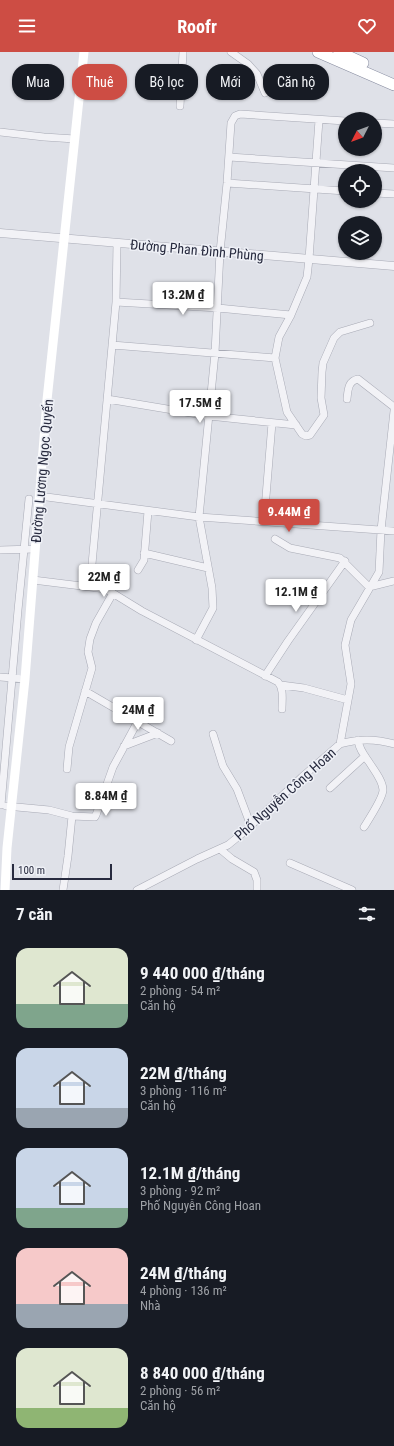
<!DOCTYPE html>
<html lang="vi">
<head>
<meta charset="utf-8">
<style>
  body { margin:0; font-family:"Roboto Condensed",sans-serif; background:#20242c; color:#f1f3f6; height:100vh; display:flex; flex-direction:column; font-size:15px; white-space:nowrap }
  * { box-sizing:border-box; margin:0 }
  p { font-size:13px; color:#9ea1a6 }
  .icon { flex:none; width:22px; height:22px; fill:none; stroke:currentColor; stroke-width:2; stroke-linecap:round; stroke-linejoin:round }
  .map { position:relative; height:838px; overflow:hidden }
  .details { display:flex; flex-direction:column; background:#171b24; flex:1 }
  .details>* { flex:none }
  .hud { position:absolute; left:12px; top:12px; width:370px; height:36px; display:flex; gap:8px }
  .needle { width:26px; rotate:228deg }
  .controls { position:absolute; left:338px; top:60px; display:grid; gap:8px }
  .controls a { display:grid; place-items:center; width:44px; height:44px; border-radius:50%; background:#171b24; box-shadow:0 1px 3px #0004; font-size:20px }
  .scale { position:absolute; left:12px; bottom:10px; width:100px; box-sizing:border-box; padding-left:4px; border:2px solid #282b3f; border-top:0; font-size:11px; line-height:14px; white-space:nowrap; color:#282b3f; -webkit-text-stroke:3px #eef0f6; paint-order:stroke }
  .price { position:absolute; translate:-50% -34px; padding:0 9px; border-radius:4px; background:#fff; color:#222; font-size:13px; line-height:26px; filter:drop-shadow(0 1px 2px #0008) }
  .price::after { content:''; position:absolute; left:50%; top:24px; width:12px; height:9px; margin-left:-6px; background:inherit; clip-path:polygon(0 0,100% 0,50% 100%) }
  .price.current { background:#cd4d44; color:#fff }
  ul { padding:0; list-style:none }
  li { display:flex; align-items:center; gap:12px; height:100px; padding:0 16px }
  li span { display:grid; place-items:center; flex:none; width:112px; height:80px; border-radius:12px; color:#555 }
  li>.icon { margin-inline-start:auto }
  span .icon { width:48px; height:48px; fill:#fffc; stroke-width:1 }
  li b { font-size:17px }
  h2 { display:flex; justify-content:space-between; align-items:center; height:48px; padding:0 16px; font-size:17px }
  .tag { padding:0 14px; border-radius:16px; background:#171b24; box-shadow:0 1px 3px #0004; font-size:14px; line-height:36px }
  .tag.current { background:#cd4d44; color:#fff }
  header { display:flex; justify-content:space-between; align-items:center; height:52px; padding:0 16px; background:#cd4d44; color:#fff; font-size:18px; font-weight:700 }
  .map>svg:first-child { display:block }
  .lines { fill:none; stroke-linecap:round; stroke-linejoin:round }
  .minor-casing { stroke:#a8aab5; stroke-width:8 }
  .tertiary-casing { stroke:#a8aab5; stroke-width:9 }
  .trunk-casing { stroke:#868b9f; stroke-width:12 }
  .minor { stroke:#f2f2f6; stroke-width:7 }
  .tertiary { stroke:#f2f2f6; stroke-width:8 }
  .secondary { stroke:#fff; stroke-width:9 }
  .trunk { stroke:#fff; stroke-width:11 }
  .labels { text-anchor:middle; stroke-width:3; stroke-linejoin:round; paint-order:stroke }
  .street-label { font-size:14px; fill:#282b3f; stroke:#eef0f6 }
</style>
</head>
<body>
<header><svg class="icon" aria-label="menu" viewBox="0 0 24 24"><path d="M4 6h16M4 12h16M4 18h16"/></svg>Roofr<svg class="icon" aria-label="heart" viewBox="0 0 24 24"><path d="M12 20l-8-8c-3-5 5-10 8-4 3-6 11-1 8 4z"/></svg></header>
<div class="map">
<svg width="394" height="838" viewBox="0 0 394 838">
  <rect width="100%" height="100%" fill="#dfe1e8"/>
  <g class="lines">
    <defs>
      <path id="minor" d="M231,0L248,12L257,22L265,41
        M180,54L183,0
        M319,68L309,207L307,225L291,263L279,285L275,306L287,360L302,382L306,384L310,383L324,363L321,346L322,320L323,311L334,286L340,280L370,271
        M375,71L394,72
        M0,80L44,85L75,87
        M229,105L394,116
        M227,131L345,139
        M375,141L394,142
        M116,250L218,256L291,263
        M112,293L275,306
        M107,347L209,364L296,373
        M347,347C348,338 348,329 358,327L394,355
        M39,444L199,465L394,479
        M264,469L272,371
        M275,487L290,496L340,506L369,535L394,529
        M0,498L35,497
        M144,501L208,516
        M138,518L144,508L148,459
        M33,528L106,537L142,559L278,630C284,637 282,648 282,657
        M90,534L116,250L117,191
        M196,588L213,556L212,536L199,465L215,301L220,200L227,131L231,71L235,64L240,62L345,69
        M265,624L288,589L345,509
        M0,625L25,627
        M281,633L304,636L348,648
        M85,639L171,689
        M213,682L223,714L237,737L251,774
        M358,688C359,697 364,703 369,710C374,718 383,729 383,738C383,746 369,767 364,775
        M340,692C357,687 377,687 394,692
        M124,694L158,681
        M67,717L69,695L92,616L88,600L90,587L96,571L113,541
        M330,736L365,704
        M1,753L18,558L29,447
        M6,754L49,758L72,764L95,765L96,763L113,715L138,669
        M220,797L232,807L254,820L257,828V837
        M290,811L352,838
        M63,838L68,804L72,764
        M137,838L197,807L228,793L244,780L302,725L340,692L351,632L345,593L351,568L379,520L381,478L394,359"/>
      <path id="tertiary" d="M0,181L394,214"/>
      <path id="trunk" d="M318,0L394,33
        M339,0L363,11"/>
    </defs>
    <use href="#minor" class="minor-casing"/>
    <use href="#tertiary" class="tertiary-casing"/>
    <use href="#trunk" class="trunk-casing"/>
    <use href="#minor" class="minor"/>
    <use href="#tertiary" class="tertiary"/>
    <path class="secondary" d="M5,838L7,796L25,627L47,348L84,0"/>
    <use href="#trunk" class="trunk"/>
  </g>
  <g class="labels">
    <g class="street-label">
      <text transform="translate(197 198) rotate(5)" y="5">Đường Phan Đình Phùng</text>
      <text transform="translate(42 419) rotate(-85)" y="5">Đường Lương Ngọc Quyến</text>
      <text transform="translate(285 742) rotate(-42)" y="5">Phố Nguyễn Công Hoan</text>
    </g>
  </g>
</svg>
<div class="controls">
<a><svg class="needle" viewBox="-14 -14 28 28"><path d="M0-13l5 13h-10z" fill="#e53935"/><path d="M0 13l5-13h-10z" fill="#9ea1a6"/></svg></a>
<a><svg class="icon" aria-label="locate" viewBox="0 0 24 24"><circle cx="12" cy="12" r="6"/><path d="M12 2v4M12 18v4M2 12h4M18 12h4"/></svg></a>
<a><svg class="icon" aria-label="layers" viewBox="0 0 24 24"><path d="M12 4l9 5-9 5-9-5zM3 14l9 5 9-5"/></svg></a>
</div>
<div class="scale">100 m</div>
<b class="price" style="left:183px;top:264px">13.2M ₫</b>
<b class="price" style="left:200px;top:372px">17.5M ₫</b>
<b class="price current" style="left:289px;top:481px">9.44M ₫</b>
<b class="price" style="left:104px;top:546px">22M ₫</b>
<b class="price" style="left:296px;top:561px">12.1M ₫</b>
<b class="price" style="left:138px;top:679px">24M ₫</b>
<b class="price" style="left:106px;top:765px">8.84M ₫</b>
<div class="hud">
<a class="tag">Mua</a>
<a class="tag current">Thuê</a>
<a class="tag">Bộ lọc</a>
<a class="tag">Mới</a>
<a class="tag">Căn hộ</a>
</div>
</div>
<section class="details">
<h2>7 căn<svg class="icon" aria-label="filters" viewBox="0 0 24 24"><path d="M4 7h16M4 17h16"/><circle cx="9" cy="7" r="2"/><circle cx="15" cy="17" r="2"/></svg></h2>
<ul>
<li><span style="background:linear-gradient(#dfe7d0 70%,#7fa58c 0)"><svg class="icon" aria-label="home" viewBox="0 0 24 24"><path d="M3 11l9-7 9 7M6 9v11h12V9"/></svg></span><div><b>9 440 000 ₫/tháng</b><p>2 phòng · 54 m²</p><p>Căn hộ</p></div></li>
<li><span style="background:linear-gradient(#c9d6e8 75%,#9aa5b1 0)"><svg class="icon" aria-label="home" viewBox="0 0 24 24"><path d="M3 11l9-7 9 7M6 9v11h12V9"/></svg></span><div><b>22M ₫/tháng</b><p>3 phòng · 116 m²</p><p>Căn hộ</p></div></li>
<li><span style="background:linear-gradient(#c9d6e8 75%,#7fa58c 0)"><svg class="icon" aria-label="home" viewBox="0 0 24 24"><path d="M3 11l9-7 9 7M6 9v11h12V9"/></svg></span><div><b>12.1M ₫/tháng</b><p>3 phòng · 92 m²</p><p>Phố Nguyễn Công Hoan</p></div></li>
<li><span style="background:linear-gradient(#f6c9c9 70%,#9aa5b1 0)"><svg class="icon" aria-label="home" viewBox="0 0 24 24"><path d="M3 11l9-7 9 7M6 9v11h12V9"/></svg></span><div><b>24M ₫/tháng</b><p>4 phòng · 136 m²</p><p>Nhà</p></div></li>
<li><span style="background:linear-gradient(#dfe7d0 75%,#8fb573 0)"><svg class="icon" aria-label="home" viewBox="0 0 24 24"><path d="M3 11l9-7 9 7M6 9v11h12V9"/></svg></span><div><b>8 840 000 ₫/tháng</b><p>2 phòng · 56 m²</p><p>Căn hộ</p></div></li>
</ul>
</section>
</body>
</html>
